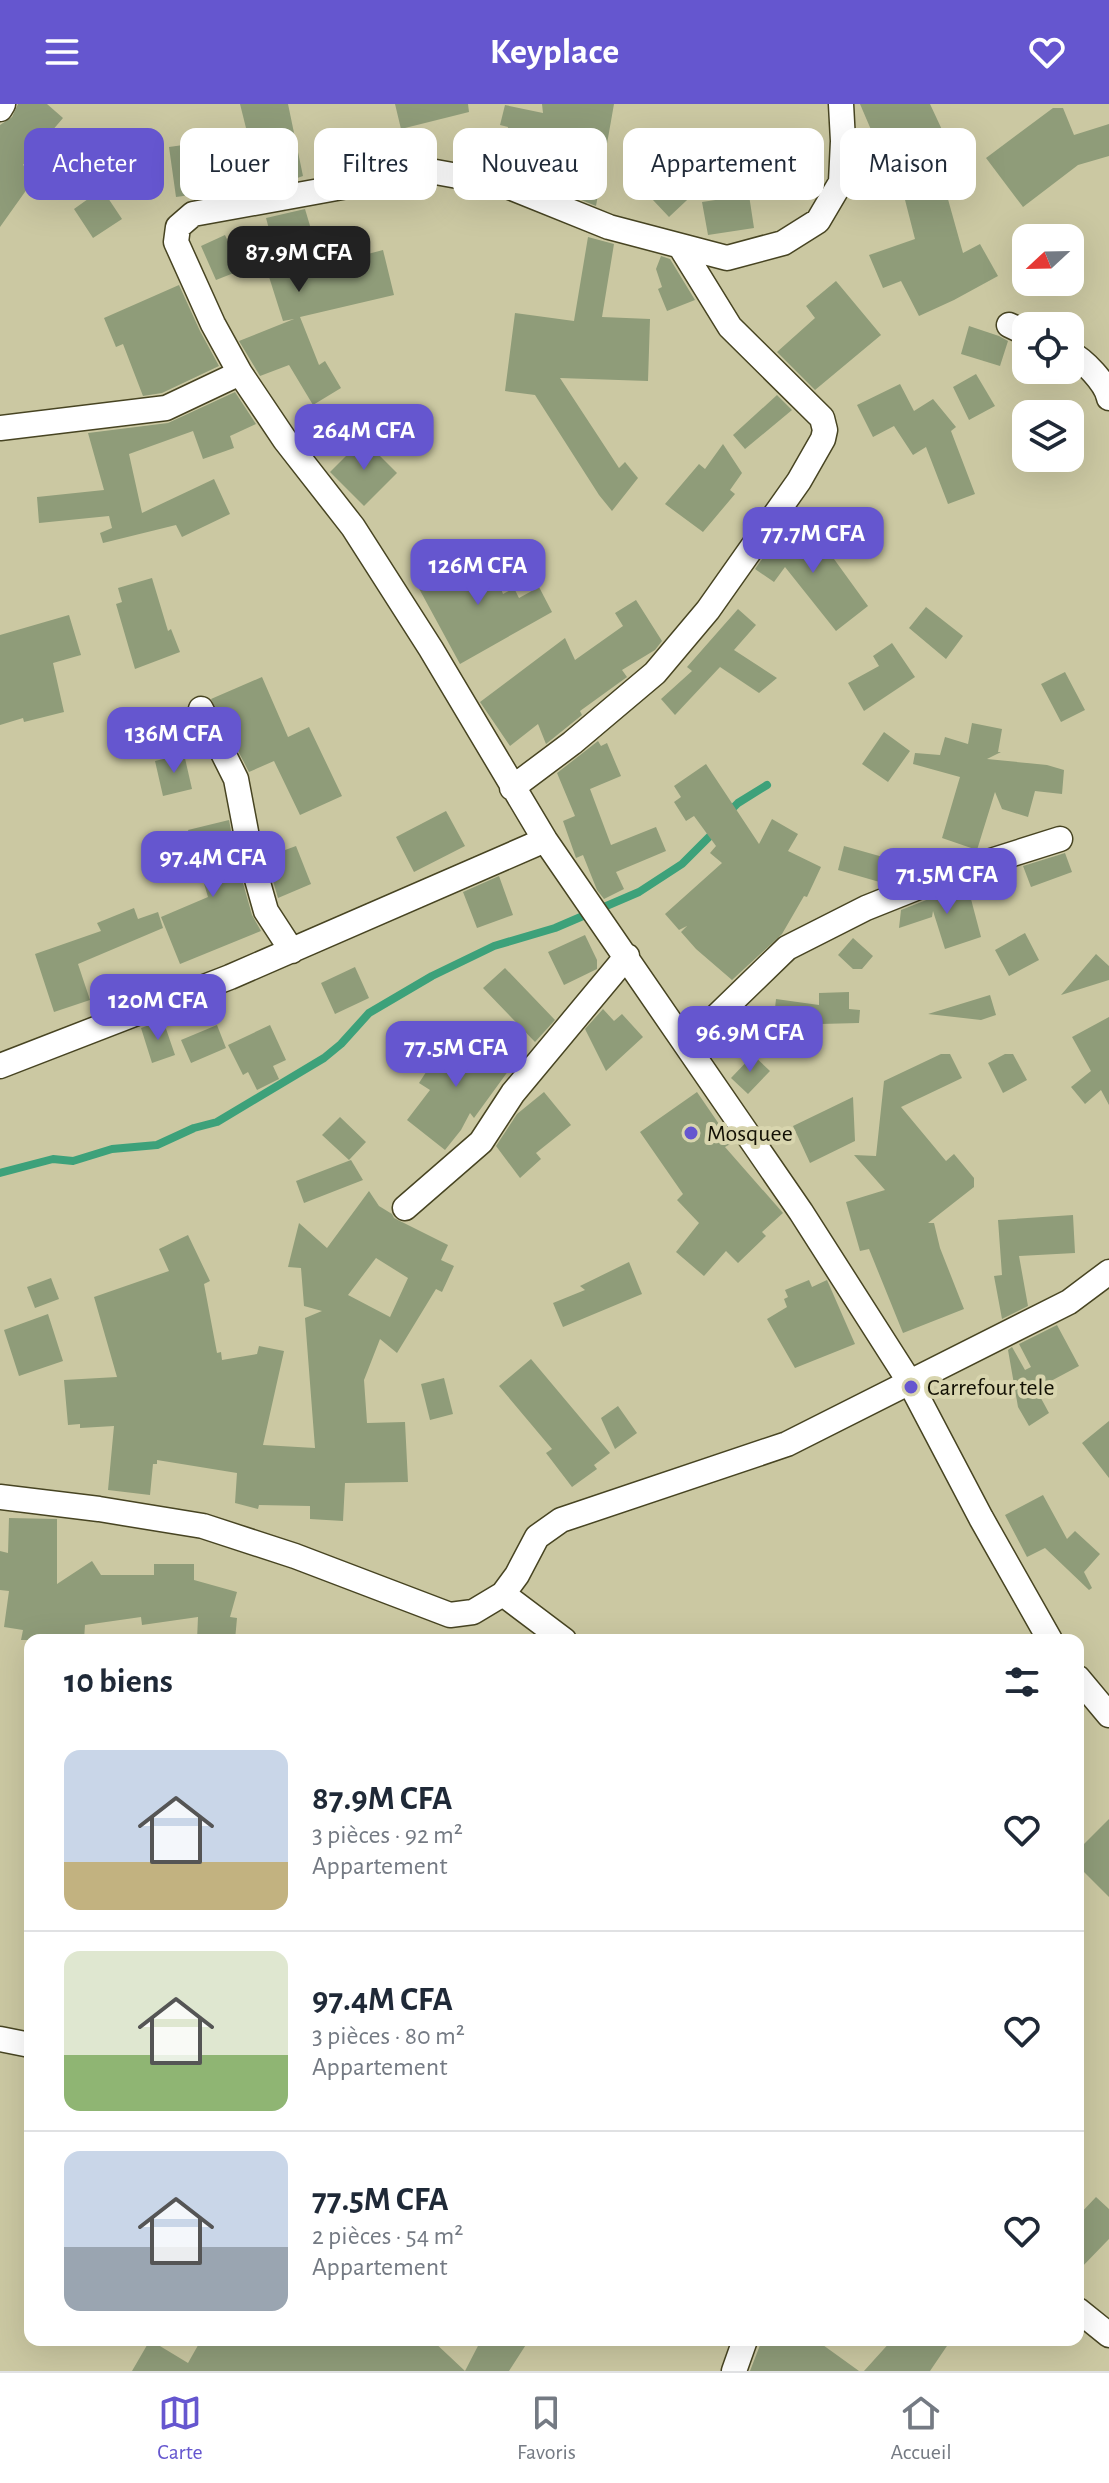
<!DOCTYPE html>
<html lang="fr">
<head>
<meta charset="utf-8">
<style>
  body { margin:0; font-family:"Alegreya Sans",sans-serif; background:#f2f2f3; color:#1f2937; height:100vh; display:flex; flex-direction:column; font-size:30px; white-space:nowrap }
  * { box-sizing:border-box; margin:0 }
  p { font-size:26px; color:#747a83 }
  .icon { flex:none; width:44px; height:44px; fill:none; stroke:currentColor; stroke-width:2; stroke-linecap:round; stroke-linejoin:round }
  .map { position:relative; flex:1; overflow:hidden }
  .details { position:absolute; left:24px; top:1530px; width:1060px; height:712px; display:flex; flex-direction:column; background:#fff; border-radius:16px; box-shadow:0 8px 32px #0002 }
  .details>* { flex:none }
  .banner { position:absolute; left:24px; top:24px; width:1062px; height:72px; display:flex; gap:16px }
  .needle { width:52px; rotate:248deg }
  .fabs { position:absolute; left:1012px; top:120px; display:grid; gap:16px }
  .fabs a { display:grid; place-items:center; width:72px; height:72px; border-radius:16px; background:#fff; box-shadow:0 8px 32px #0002; font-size:40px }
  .price { position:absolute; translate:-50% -68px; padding:0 18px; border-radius:16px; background:#6556cf; color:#fff; font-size:26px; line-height:52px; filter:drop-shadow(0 2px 4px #0008) }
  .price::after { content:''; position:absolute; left:50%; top:48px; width:24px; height:18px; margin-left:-12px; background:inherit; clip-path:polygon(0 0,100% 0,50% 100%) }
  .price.current { background:#222; color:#fff }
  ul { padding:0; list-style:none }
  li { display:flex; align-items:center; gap:24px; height:200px; padding:0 40px }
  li+li { border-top:2px solid #e0e1e3 }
  li span { display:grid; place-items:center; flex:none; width:224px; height:160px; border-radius:16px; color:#555 }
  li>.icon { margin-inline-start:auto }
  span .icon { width:96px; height:96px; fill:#fffc; stroke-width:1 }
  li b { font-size:34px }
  h2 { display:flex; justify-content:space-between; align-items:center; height:96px; padding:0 40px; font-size:34px }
  .chip { padding:0 28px; border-radius:16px; background:#fff; box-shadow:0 8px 32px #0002; font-size:28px; line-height:72px }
  .chip.current { background:#6556cf; color:#fff }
  header { display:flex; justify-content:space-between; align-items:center; height:104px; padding:0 40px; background:#6556cf; color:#fff; font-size:36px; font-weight:700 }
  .tab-bar { display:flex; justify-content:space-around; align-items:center; height:112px; border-top:2px solid #e0e1e3; background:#fff; font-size:22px; color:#747a83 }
  .tab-bar a { display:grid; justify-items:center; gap:4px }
  .tab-bar .current { color:#6556cf }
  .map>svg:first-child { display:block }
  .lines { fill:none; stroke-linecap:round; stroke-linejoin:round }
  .stream { stroke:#3da17a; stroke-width:8 }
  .building { fill:#8f9c79; fill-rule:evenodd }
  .street-casing { stroke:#474422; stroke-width:27 }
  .street { stroke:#fff; stroke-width:24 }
  .poi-dot { fill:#6556cf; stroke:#d8d5ae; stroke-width:3 }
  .labels { text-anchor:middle; stroke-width:8; stroke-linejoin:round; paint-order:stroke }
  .poi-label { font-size:24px; fill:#121004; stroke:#d8d5ae; text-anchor:start }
</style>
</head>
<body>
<header><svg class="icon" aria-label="menu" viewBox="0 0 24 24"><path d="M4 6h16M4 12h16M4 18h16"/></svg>Keyplace<svg class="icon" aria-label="heart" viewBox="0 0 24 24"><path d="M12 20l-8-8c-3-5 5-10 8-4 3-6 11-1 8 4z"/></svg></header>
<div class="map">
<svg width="1109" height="2267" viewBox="0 0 1109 2267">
  <rect width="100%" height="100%" fill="#cbc8a2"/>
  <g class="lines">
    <path class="stream" d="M729,708L738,699L767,681
      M0,1069L53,1055L73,1057L112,1045L157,1041L194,1024L217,1018L324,954L341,940L369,909L432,872L494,842L555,824L639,788L682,760L716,726"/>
  </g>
  <path class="building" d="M18,0H47L63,14L23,61L37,71L0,123V21L12,13Z
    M240,0H288L303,72L286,78L176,93L169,43L248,32Z
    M395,0H468L469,8L401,25Z
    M542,0H614L596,102L574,93L575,90L538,78L547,49L505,40L508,23L500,21L505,1L543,9Z
    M860,0H930L944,30L884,56Z
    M1053,4H1063L1074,31L1109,20V52L1078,61L1023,103L986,54Z
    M670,46L703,81L669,113L636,78Z
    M944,81L963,149L980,140L998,172L954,196L919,212L901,177L883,184L869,151L915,135L904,92Z
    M102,85L122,115L93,134L74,105Z
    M749,91L754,124L708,131L702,98Z
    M305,105L322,162L383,146L394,191L300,213L319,261L325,257L341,284L313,301L289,261L260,272L239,237L294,215L283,217L264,157L216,176L201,142L225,131L231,144L269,125L266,114Z
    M588,133L614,140L602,213L650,215L648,277L560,274L619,364L625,358L638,374L612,407L599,391L535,291L505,287L515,209L574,217Z
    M661,152L670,155L695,196L667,207L658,185L662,183L656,165Z
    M836,177L881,231L815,286L777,248L815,214L806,202Z
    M179,181L200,227L219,262L162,289L143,292L123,240L116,243L104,214Z
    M969,222L999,232L1008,237L1000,262L961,250Z
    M976,270L995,302L969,316L953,283Z
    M900,280L914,307L933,295L956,323L951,327L975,390L948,400L926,343L913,351L894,322L873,333L857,301Z
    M235,288L256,320L230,332L234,344L203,355L193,327L129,350L142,409L214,375L230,410L182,433L176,421L103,439L100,429L112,424L109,412L39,419L37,393L104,386L88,329L168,319Z
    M777,291L792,306L745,345L733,331Z
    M363,335L397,369L364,402L330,368Z
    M723,340L742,369L730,386L735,390L703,428L665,400L699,360L705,365Z
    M790,415L834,455L868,502L836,527L785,463L774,478L755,465Z
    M486,448L503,490L514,484L519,494L539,483L552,508L460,560L416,479Z
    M152,474L168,527L171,525L180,548L135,565L116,500L122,498L118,484Z
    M636,496L662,537L655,546L622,566L627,573L580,607L582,611L546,640L538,620L510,642L480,598L565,534L575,556L623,522L615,509Z
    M926,503L963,532L946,555L909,524Z
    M738,505L756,521L734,546L777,574L759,589L720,563L675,611L661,595L692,567L687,563Z
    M69,511L81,551L53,559L64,608L24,618L23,614L0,621V531Z
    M892,539L915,573L864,607L848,579L879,562L873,552Z
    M1065,568L1085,606L1061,618L1041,580Z
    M262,573L288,633L309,623L342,692L300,711L274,657L249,668L211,595Z
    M972,619L1002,625L998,648H1001L987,655L1047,661L1064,666L1062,690L1035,687L1028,713L1002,705L995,688L977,746L942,734L960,673L913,660L915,649L940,651L945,633L968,640Z
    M884,628L910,647L888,678L862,660Z
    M598,637L601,642L607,639L621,672L590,685L611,741L656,723L666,747L616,768L624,785L604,795L597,786L583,751L576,754L563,717L575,712L557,669Z
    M184,650L192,685L163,692L155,657Z
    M706,660L759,740L772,715L798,730L788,747L821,763L807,793L804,792L782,830L732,876L696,845L681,828L687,822L679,826L665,810L722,759L710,749L716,742L694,712L686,717L674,698L681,693L674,682Z
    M446,707L465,742L414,768L396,733Z
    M229,716L237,758L252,811L261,827L180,860L161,813L208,793L188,726Z
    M296,742L311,780L278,794L266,753Z
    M844,742L890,755L883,779L838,766Z
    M1065,749L1072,768L1031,783L1023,762Z
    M499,772L513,811L477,824L463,788Z
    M967,780L981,833L945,845L933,807L932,813L899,824L901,806Z
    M134,804L138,815L158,808L163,824L78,860L90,896L54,908L35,850L101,827L97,819Z
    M1025,829L1039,856L1009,872L995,846Z
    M585,831L597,856V865L564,881L548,848Z
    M853,834L873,852L862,865H853L838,851Z
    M1096,850L1109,862V876L1061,891Z
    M355,863L369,894L335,910L321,879Z
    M505,864L555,916L535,938L483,884Z
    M849,888V905L860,906L859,919L782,921L774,913L776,895L819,901V889Z
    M990,891L996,911L981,916L928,910Z
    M603,905L614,917L622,910L643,933L606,967L585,925Z
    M1109,913V1001L1101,986L1085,1000L1071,983L1091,967L1072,933Z
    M163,916L175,951L152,959L141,924Z
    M217,921L226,944L191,959L181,936Z
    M270,921L286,956L273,962L279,975L257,986L248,968L243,971L228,941Z
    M452,928L485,950L488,946L511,963L474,1014L470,1009L461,1026L445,1046L407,1016L430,986L419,979Z
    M941,950H950L962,974L901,1003L946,1057L954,1050L974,1074V1083L928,1119H934L940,1144L964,1205L903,1229L869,1145L860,1147L846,1098L885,1086L854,1051L876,1052L884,977Z
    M1005,950H1013L1027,976L1003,989L988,959Z
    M753,951L770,967L748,990L731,974Z
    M544,988L571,1021L536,1049L541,1055L520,1074L496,1042L517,1010Z
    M697,988L732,1039L725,1043L783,1109L762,1128L766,1132L738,1159L726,1147L704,1172L676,1148L699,1119L677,1096L683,1090L640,1028Z
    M853,993L855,1037L810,1059L793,1022Z
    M340,1013L366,1038L349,1056L322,1031Z
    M351,1056L363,1076L304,1099L296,1077Z
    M369,1087L379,1102L392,1110L394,1114L448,1141L441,1156L454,1162L442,1188L436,1185L397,1249L380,1235L364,1276L367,1319L405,1318L408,1378L345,1379L343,1417L310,1415V1402L259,1401L258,1405L235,1399L237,1369L157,1356V1360H153L150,1391L108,1386L114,1322L80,1324V1320L68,1321L64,1276L117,1273L94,1193L169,1167L159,1145L188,1131L210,1177L204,1180L217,1249L221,1248L222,1256L257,1250L259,1242L284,1247L263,1341L315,1344L305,1214L322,1207L304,1202L301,1164L288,1163L299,1119L327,1144ZM376,1154L408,1174L390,1213L348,1191Z
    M1073,1111L1075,1149L1019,1152L1028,1202L1002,1215L994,1172L1002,1171L998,1116Z
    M629,1158L642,1190L563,1223L553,1199L585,1186L580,1182Z
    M51,1174L59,1195L35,1204L27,1183Z
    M809,1176L812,1183L827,1176L855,1240L795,1264L767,1215L787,1203L784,1195L788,1193L785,1186Z
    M48,1210L63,1257L19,1272L4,1226Z
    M1057,1221L1079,1262L1036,1285L1049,1309L1029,1322L1018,1303L1008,1246L1012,1243L1025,1266L1031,1263L1019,1240Z
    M531,1255L610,1349L594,1361L597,1365L572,1383L546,1349L552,1345L499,1282Z
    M444,1274L453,1310L430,1316L421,1280Z
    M618,1302L637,1329L615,1345L601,1314Z
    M1109,1317V1374L1082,1339Z
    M1043,1391L1067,1435L1075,1427L1100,1450L1084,1468L1092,1484L1089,1486L1045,1444L1027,1453L1005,1411Z
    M9,1414L57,1415V1480L92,1457L101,1471H154V1460H194V1476L237,1488L230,1513L237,1514L235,1536H197L198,1513L142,1521L141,1513L85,1521L84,1536H21L23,1526L4,1523L9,1487L0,1486V1447L8,1449Z
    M1109,1715V1793L1078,1762V1746Z
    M1096,2093L1109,2105V2135L1078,2167V2112Z
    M150,2236L188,2259L201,2236H432L465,2267L481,2236H529L509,2267H132Z
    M762,2236H816L859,2267H750Z
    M892,2236H951L930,2267H864Z"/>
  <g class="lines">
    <defs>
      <path id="street" d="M841,0L843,37L841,78L818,117L783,139L727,154L609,123L502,80L430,67L193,110L178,123L176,138L213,220L240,269L285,336L353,423L431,545L545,736L801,1108L909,1277L981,1414L1050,1536
        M0,5L3,0
        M1009,221L1026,229
        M1070,249C1084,256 1106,279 1109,294
        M0,324L166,304L240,269
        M201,605L236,675L251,754L266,807L292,847
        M512,684L572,639L655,569L708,506L799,377L823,335L825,326L822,314L730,223L680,142
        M687,941L787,844L866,804L956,768L1060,735
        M0,962L230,873L545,736
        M405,1104L481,1038L513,989L627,852
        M0,1393L99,1405L203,1422L295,1452L450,1511L473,1508L503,1490L517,1471L537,1433L561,1416L787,1340L1069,1198L1109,1168
        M503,1490L564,1536
        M1078,1574L1109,1611
        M0,1935L30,1941
        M1078,2206L1109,2231
        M734,2267L745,2236"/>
    </defs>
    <use href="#street" class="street-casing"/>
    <use href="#street" class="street"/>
  </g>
  <g class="poi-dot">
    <circle cx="691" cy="1029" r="8"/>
    <circle cx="911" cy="1283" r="8"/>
  </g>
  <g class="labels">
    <g class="poi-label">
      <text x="707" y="1037">Mosquee</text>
      <text x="927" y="1291">Carrefour tele</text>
    </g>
  </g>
</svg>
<div class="fabs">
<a><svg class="needle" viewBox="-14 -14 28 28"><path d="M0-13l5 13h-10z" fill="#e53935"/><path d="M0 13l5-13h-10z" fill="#747a83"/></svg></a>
<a><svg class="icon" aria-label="locate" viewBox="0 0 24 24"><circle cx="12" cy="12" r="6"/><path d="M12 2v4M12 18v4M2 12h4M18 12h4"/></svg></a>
<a><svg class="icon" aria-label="layers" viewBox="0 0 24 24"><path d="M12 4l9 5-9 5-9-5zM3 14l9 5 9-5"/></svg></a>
</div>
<b class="price current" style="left:299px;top:190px">87.9M CFA</b>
<b class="price" style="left:364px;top:368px">264M CFA</b>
<b class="price" style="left:813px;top:471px">77.7M CFA</b>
<b class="price" style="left:478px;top:503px">126M CFA</b>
<b class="price" style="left:174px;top:671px">136M CFA</b>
<b class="price" style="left:213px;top:795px">97.4M CFA</b>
<b class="price" style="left:947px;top:812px">71.5M CFA</b>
<b class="price" style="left:158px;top:938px">120M CFA</b>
<b class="price" style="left:750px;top:970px">96.9M CFA</b>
<b class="price" style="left:456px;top:985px">77.5M CFA</b>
<div class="banner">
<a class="chip current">Acheter</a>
<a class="chip">Louer</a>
<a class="chip">Filtres</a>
<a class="chip">Nouveau</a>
<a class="chip">Appartement</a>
<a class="chip">Maison</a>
</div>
<section class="details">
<h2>10 biens<svg class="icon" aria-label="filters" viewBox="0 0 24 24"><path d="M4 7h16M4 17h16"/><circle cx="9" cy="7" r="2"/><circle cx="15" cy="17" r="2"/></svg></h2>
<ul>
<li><span style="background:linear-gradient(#c9d6e8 70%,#c2b280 0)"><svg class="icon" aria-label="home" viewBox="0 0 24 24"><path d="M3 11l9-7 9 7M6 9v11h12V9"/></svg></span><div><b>87.9M CFA</b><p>3 pièces · 92 m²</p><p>Appartement</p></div><svg class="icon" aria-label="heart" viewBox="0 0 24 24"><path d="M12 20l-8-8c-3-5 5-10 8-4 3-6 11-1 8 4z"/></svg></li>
<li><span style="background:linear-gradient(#dfe7d0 65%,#8fb573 0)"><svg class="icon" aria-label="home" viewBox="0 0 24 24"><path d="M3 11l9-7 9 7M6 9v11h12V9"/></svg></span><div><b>97.4M CFA</b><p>3 pièces · 80 m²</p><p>Appartement</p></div><svg class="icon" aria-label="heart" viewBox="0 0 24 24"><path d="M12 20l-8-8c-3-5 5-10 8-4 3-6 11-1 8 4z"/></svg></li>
<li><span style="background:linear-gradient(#c9d6e8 60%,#9aa5b1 0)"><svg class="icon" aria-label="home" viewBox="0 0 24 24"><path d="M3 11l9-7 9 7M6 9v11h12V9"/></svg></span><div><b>77.5M CFA</b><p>2 pièces · 54 m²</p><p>Appartement</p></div><svg class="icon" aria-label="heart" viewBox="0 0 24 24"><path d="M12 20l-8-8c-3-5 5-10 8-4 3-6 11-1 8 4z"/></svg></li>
</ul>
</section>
</div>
<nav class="tab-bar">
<a class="current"><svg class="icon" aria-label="map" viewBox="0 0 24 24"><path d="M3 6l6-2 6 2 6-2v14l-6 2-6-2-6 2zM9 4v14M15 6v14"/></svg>Carte</a>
<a><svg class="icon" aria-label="saved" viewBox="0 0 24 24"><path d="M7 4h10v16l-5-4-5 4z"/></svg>Favoris</a>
<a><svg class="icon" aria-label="home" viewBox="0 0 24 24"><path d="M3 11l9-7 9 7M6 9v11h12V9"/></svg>Accueil</a>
</nav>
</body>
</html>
